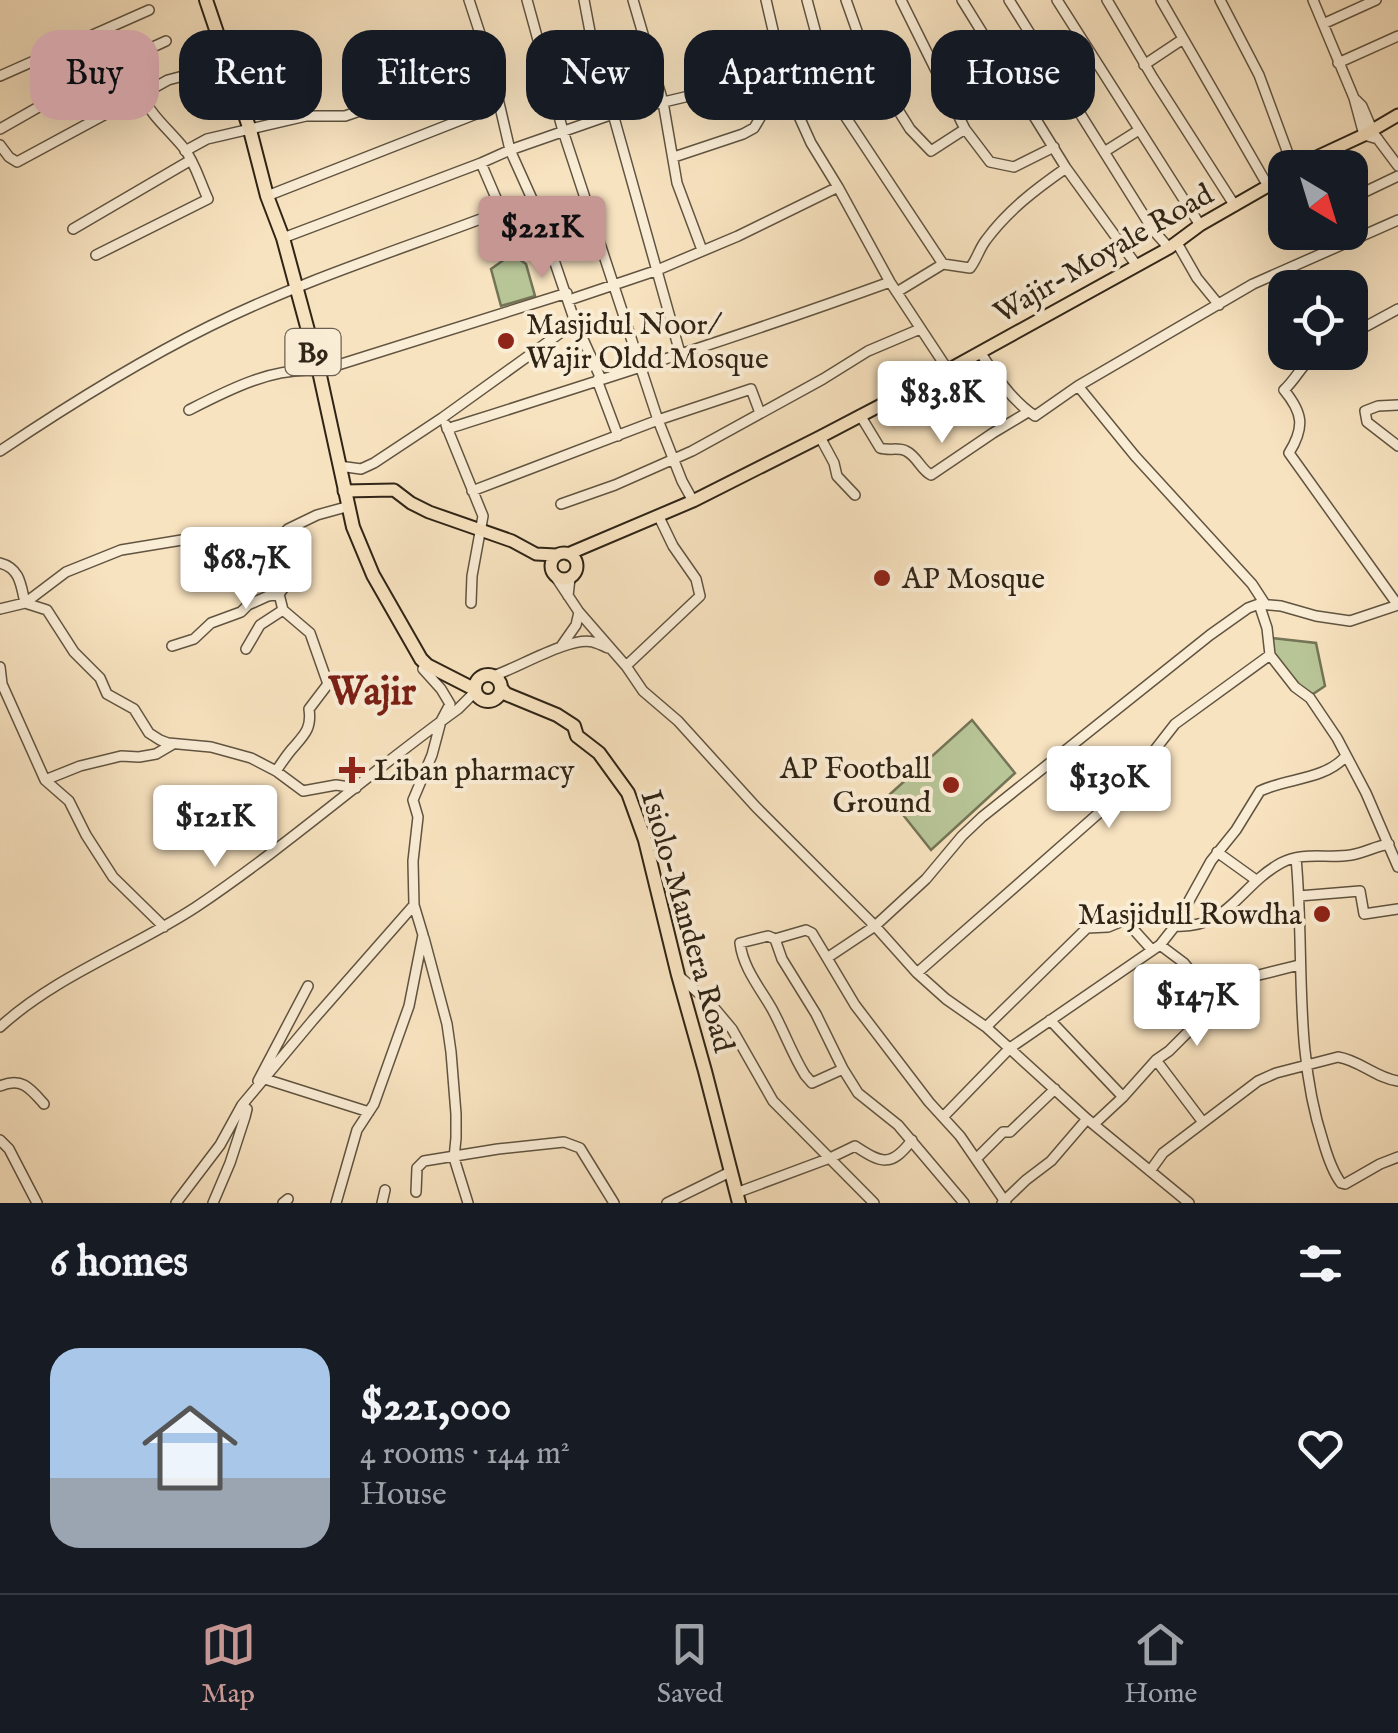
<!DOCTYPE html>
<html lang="en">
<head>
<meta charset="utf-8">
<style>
  body { margin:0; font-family:"IM FELL English",serif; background:#242831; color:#f1f3f6; height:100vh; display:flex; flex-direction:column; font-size:38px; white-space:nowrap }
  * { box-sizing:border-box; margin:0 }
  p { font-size:32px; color:#9ea1a6 }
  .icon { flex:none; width:55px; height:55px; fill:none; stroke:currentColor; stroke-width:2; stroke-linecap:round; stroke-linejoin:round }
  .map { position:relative; height:1203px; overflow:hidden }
  .panel { display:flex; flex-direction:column; background:#171b24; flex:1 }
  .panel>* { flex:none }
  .hud { position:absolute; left:30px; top:30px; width:1340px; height:90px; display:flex; gap:20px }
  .needle { width:65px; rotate:142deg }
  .controls { position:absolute; left:1268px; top:150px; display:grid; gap:20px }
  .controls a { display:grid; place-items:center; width:100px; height:100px; border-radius:20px; background:#171b24; box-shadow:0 10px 40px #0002; font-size:50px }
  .price { position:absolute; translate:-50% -85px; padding:0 22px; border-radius:10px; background:#fff; color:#222; font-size:32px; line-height:65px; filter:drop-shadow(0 2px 5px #0008) }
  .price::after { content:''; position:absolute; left:50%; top:60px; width:30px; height:22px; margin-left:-15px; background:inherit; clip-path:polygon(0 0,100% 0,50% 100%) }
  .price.selected { background:#c59692; color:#111 }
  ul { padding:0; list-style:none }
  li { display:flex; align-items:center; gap:30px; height:250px; padding:0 50px }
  li span { display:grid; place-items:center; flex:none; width:280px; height:200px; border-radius:30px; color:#555 }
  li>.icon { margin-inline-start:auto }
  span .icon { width:120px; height:120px; fill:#fffc; stroke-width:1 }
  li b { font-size:42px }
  h2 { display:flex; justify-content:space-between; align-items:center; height:120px; padding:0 50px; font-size:42px }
  .pill { padding:0 35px; border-radius:30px; background:#171b24; box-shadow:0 10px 40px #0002; font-size:35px; line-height:90px }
  .pill.selected { background:#c59692; color:#111 }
  .menu { display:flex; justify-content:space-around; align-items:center; height:140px; border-top:2px solid #363941; background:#171b24; font-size:28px; color:#9ea1a6 }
  .menu a { display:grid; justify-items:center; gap:5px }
  .menu .selected { color:#c59692 }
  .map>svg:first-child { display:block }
  .green { fill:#b8c597; stroke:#747456; stroke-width:2.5 }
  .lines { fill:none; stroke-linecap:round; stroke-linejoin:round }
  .minor-casing { stroke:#615440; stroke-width:12 }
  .major-casing { stroke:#2f2416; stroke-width:15 }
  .highway-casing { stroke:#2f2416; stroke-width:16 }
  .minor { stroke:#faedd6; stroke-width:9 }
  .major { stroke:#f8e3c0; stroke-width:11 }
  .highway { stroke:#f8e3c0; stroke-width:12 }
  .poi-dot { fill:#8f2418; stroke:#faedd6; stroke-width:4 }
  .labels { text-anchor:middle; stroke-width:8; stroke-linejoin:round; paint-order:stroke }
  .shield { fill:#faedd6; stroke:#6c6050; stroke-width:2.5 }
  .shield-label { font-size:28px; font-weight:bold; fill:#2f2416 }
  .street-label { font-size:30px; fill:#2f2416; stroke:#faedd6 }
  .poi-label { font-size:30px; fill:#2f2416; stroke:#faedd6; text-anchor:start }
  .district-label { font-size:40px; font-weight:bold; fill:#7a1f14; stroke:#faedd6 }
</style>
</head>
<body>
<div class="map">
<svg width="1398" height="1203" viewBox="0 0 1398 1203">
  <rect width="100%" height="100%" fill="#f8e3c0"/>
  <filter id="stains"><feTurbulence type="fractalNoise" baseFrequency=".002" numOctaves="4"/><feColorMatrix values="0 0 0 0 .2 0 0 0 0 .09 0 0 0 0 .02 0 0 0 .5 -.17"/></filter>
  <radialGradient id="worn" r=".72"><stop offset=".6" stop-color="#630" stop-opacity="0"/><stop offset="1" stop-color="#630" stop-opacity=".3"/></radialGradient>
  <path class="green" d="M512,254L526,264L535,296L501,306L491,269Z
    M1272,638L1316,643L1325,686L1313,694L1301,688L1273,654Z
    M972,720L1015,773L931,850L888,796Z"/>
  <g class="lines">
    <defs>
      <path id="minor" d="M527,0L563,131L658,420L682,481L693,501
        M584,0L595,58
        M633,0L663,102L677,183L702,250
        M766,0L782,69L797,112L811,143L838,187L890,282L948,370
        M807,0L822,56L843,113L943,264
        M846,0L868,62L910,129L931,151L965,129
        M901,0L965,129L990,162L1014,167L1054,147
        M962,0L1066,168L1137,266
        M1009,0L1153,230L1169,248
        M1057,0L1200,225
        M1107,0L1153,78L1235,206
        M1161,0L1268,186
        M1220,0L1259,75L1293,167
        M1313,0L1354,98L1364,135L1378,139
        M1323,24L1376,0
        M1338,63L1398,36
        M1144,65L1183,39
        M0,76L149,10
        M1356,100L1362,106L1374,134L1398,166
        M613,114L680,353
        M0,129L107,68L166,41
        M0,145L9,157L17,162L141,95
        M185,151L207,139L306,116H345L410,94L438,77L490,64
        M1104,152L1139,130
        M674,157L743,134L754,128L760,118L750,79
        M267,196L499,105
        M1350,199L1398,176
        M73,229L191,160
        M283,238L481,163L510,150L613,114L723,88L782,69
        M1177,243L1197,278L1219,305
        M96,255L208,199C200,182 195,162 183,147C167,128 153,117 141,95L168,80L228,64
        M897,292L943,264L970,268C977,259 979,249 986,240C1008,210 1036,189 1066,168
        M569,300L655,271L738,236L838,187
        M574,319L601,379
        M1350,335L1398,309
        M980,352C995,375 1012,401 1035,416L1078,386L1253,284L1398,220
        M1318,352C1302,363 1298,377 1284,390C1303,413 1305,427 1289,453L1397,604
        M597,380L618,436
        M1078,386L1135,456L1252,584L1265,604
        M981,397L1003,385
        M1398,405L1378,406L1365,411L1367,422L1398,446
        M189,410C228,390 274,366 319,371L567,293
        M860,415L880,448C889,451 898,447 906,451C917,456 921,470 931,475L993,433L1028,412
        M446,425L483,516L472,576L471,603
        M447,429C595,382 744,335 890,282
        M820,437L834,463L837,476L855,495
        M0,451C67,406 137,362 210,326C301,281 399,250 494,214L499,205L481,163
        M339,466L361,469L374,463L442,418L563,331L574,319L537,210L510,150L490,64L469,0
        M472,491L658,420L751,389L760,413
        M561,504L615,485L692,451L823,379L868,351L920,329
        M272,545L289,581L279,594L283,610L310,633L328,684L309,709C312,729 304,735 292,749C286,756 281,764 276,771
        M0,563C20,568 21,585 25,603L47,610L74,652L100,678L107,694L134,709L149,733L160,740L168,743L211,747L251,758L276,771L303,791L336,785L356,788
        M555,576L579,612L626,666L643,691L678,721L756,807L875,926L917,973L946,999L986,1027L1087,1119L1189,1203
        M568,596L570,578
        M1259,604L1267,628L1270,655L1295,687L1310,698L1337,738L1366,793L1398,867
        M0,609L25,603L66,572L121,550L194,538L212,541L228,551L241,554L272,545L288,529L317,515L346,507
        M562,645L576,625L579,612
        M172,646L194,639L211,623L241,612L248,605L268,596L279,594
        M246,649L260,625L283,610
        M626,666L700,596L696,579L673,546L659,517
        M0,667L2,684L45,780L69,801L86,835L113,877L164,927
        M493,676C518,668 570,636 593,642C598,643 603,646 608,648
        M45,780L80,766L121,756L139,757L156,754L173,744
        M1217,852L1256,880
        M1296,858C1305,953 1293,1049 1323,1141C1327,1155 1332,1171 1341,1183L1345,1184L1380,1164L1398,1157
        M1299,896L1360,891L1364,914L1398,909
        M1175,926L1211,861L1236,830L1260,791C1287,778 1324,780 1345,757
        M424,938L447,1024L451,1052L456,1114V1138L454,1158L468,1203
        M775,939L782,959L816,1014L843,1069L858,1093L898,1125L964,1203
        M1160,945L1184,963L1218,1004
        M827,958L812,933L806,930L775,939L768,936L740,943C743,968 760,988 772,1009C784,1031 792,1054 805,1075L812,1083L843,1069
        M917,973L1108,805L1136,774L1175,724L1270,655
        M680,977L711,1004L732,1029L773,1101L874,1203
        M1050,1020L1123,1097
        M0,1027C57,975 132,949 196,907C287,846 369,773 458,709L475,692
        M986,1027L1087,928L1108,927L1125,920L1152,950
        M1156,1060L1202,1121
        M265,1079L369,1112
        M258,1081L308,986
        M0,1086C22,1077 30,1088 44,1104
        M944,1116L1010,1048L1160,945L1175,926C1229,929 1239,886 1281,863C1303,851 1328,859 1351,855C1364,853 1376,846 1389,844
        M1094,1124L1123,1097L1156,1060L1169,1051L1212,1008L1244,981L1255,976L1299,965
        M0,1140L9,1149L37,1203
        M976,1159L1003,1132H1010L1055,1089
        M1150,1171L1163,1153L1258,1081L1276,1073L1338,1057C1359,1060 1376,1078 1398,1081
        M416,1192L417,1168L424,1161L498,1149L564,1142L580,1148L614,1203
        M736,1193L830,1158L855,1146C881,1163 891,1168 912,1140
        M176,1203L220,1145L242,1105L313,1020L414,905L413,861L418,817L413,800L432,755L441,721L450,704L441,689L423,669L427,665
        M213,1203L230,1163L245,1117L247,1109L242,1105
        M283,1203L288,1199
        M336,1203L357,1130L374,1104L409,1006L423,935L414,905
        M382,1203L385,1190
        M667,1203L730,1172
        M1002,1203L1026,1180L1051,1161L1087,1119
        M1006,1203L960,1136L929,1102L855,1005L827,958L875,926L926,879L962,836L982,817L1210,635L1248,608L1259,604L1281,606L1316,616L1350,621L1398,605"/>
      <path id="major" d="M1293,168L1364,135L1398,115
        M344,491L394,490L411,503L429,512L512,541L536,554L556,555
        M551 566a13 13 0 1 1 26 0a13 13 0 1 1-26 0Z
        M568,554L693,501L820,437L948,370L1169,248L1200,225L1268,186L1285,173"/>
      <path id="highway" d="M206,0L250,130L267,196L283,238L319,371L353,527L373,575L421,659L427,665L474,689
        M475 688a13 13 0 1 1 26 0a13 13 0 1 1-26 0Z
        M501,688L506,694L557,715L574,726L577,736L599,753L628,793L645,840L678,975L705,1071L739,1203"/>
    </defs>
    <use href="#minor" class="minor-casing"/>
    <use href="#major" class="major-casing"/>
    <use href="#highway" class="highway-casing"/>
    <use href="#minor" class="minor"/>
    <use href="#major" class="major"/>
    <use href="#highway" class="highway"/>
  </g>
  <g class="poi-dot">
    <circle cx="506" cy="341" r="10"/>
    <circle cx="882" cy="578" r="10"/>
    <path d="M347 755h10v10h10v10h-10v10h-10v-10h-10v-10h10z"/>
    <circle cx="951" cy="785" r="10"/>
    <circle cx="1322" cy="914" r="10"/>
  </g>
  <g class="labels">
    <rect class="shield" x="285.5" y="329" width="55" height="46" rx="8"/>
    <g class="shield-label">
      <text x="313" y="362">B9</text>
    </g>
    <g class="street-label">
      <text transform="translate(1103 253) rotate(-30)" y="10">Wajir-Moyale Road</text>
      <text transform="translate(688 921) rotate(74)" y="10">Isiolo-Mandera Road</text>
    </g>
    <g class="poi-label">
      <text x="526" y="334">Masjidul Noor/<tspan x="526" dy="34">Wajir Oldd Mosque</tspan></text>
      <text x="902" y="588">AP Mosque</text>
      <text x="931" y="778" text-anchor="end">AP Football<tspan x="931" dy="34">Ground</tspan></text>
      <text x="374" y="780">Liban pharmacy</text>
      <text x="1302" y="924" text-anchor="end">Masjidull Rowdha</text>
    </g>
    <g class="district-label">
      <text x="372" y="704">Wajir</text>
    </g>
  </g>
  <rect width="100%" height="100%" filter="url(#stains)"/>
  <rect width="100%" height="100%" fill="url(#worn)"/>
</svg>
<div class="controls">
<a><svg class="needle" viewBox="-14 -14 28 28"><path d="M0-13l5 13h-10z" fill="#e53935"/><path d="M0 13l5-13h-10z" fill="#9ea1a6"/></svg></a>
<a><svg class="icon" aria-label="locate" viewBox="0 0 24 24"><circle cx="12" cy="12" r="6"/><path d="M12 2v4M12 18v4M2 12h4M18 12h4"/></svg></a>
</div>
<b class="price selected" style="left:542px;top:281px">$221K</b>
<b class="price" style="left:942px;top:446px">$83.8K</b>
<b class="price" style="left:246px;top:612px">$68.7K</b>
<b class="price" style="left:1109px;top:831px">$130K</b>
<b class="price" style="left:215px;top:870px">$121K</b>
<b class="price" style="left:1197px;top:1049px">$147K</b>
<div class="hud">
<a class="pill selected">Buy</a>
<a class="pill">Rent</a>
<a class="pill">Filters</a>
<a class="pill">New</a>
<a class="pill">Apartment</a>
<a class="pill">House</a>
</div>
</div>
<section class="panel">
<h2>6 homes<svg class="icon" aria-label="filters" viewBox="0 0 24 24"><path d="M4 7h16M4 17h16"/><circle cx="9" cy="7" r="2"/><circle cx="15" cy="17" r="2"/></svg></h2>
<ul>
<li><span style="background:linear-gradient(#a9c7e8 65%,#9aa5b1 0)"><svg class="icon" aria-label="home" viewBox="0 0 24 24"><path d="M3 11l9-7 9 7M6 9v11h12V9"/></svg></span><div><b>$221,000</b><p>4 rooms · 144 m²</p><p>House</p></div><svg class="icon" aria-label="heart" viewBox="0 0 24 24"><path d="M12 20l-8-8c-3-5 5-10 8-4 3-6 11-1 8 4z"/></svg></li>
</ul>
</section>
<nav class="menu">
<a class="selected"><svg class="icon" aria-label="map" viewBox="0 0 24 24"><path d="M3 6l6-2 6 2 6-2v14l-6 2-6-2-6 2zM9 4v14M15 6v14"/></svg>Map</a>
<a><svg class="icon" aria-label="saved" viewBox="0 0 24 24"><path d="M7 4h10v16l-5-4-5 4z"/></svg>Saved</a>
<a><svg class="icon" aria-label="home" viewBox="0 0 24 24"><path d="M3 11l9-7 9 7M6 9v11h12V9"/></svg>Home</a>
</nav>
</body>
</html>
